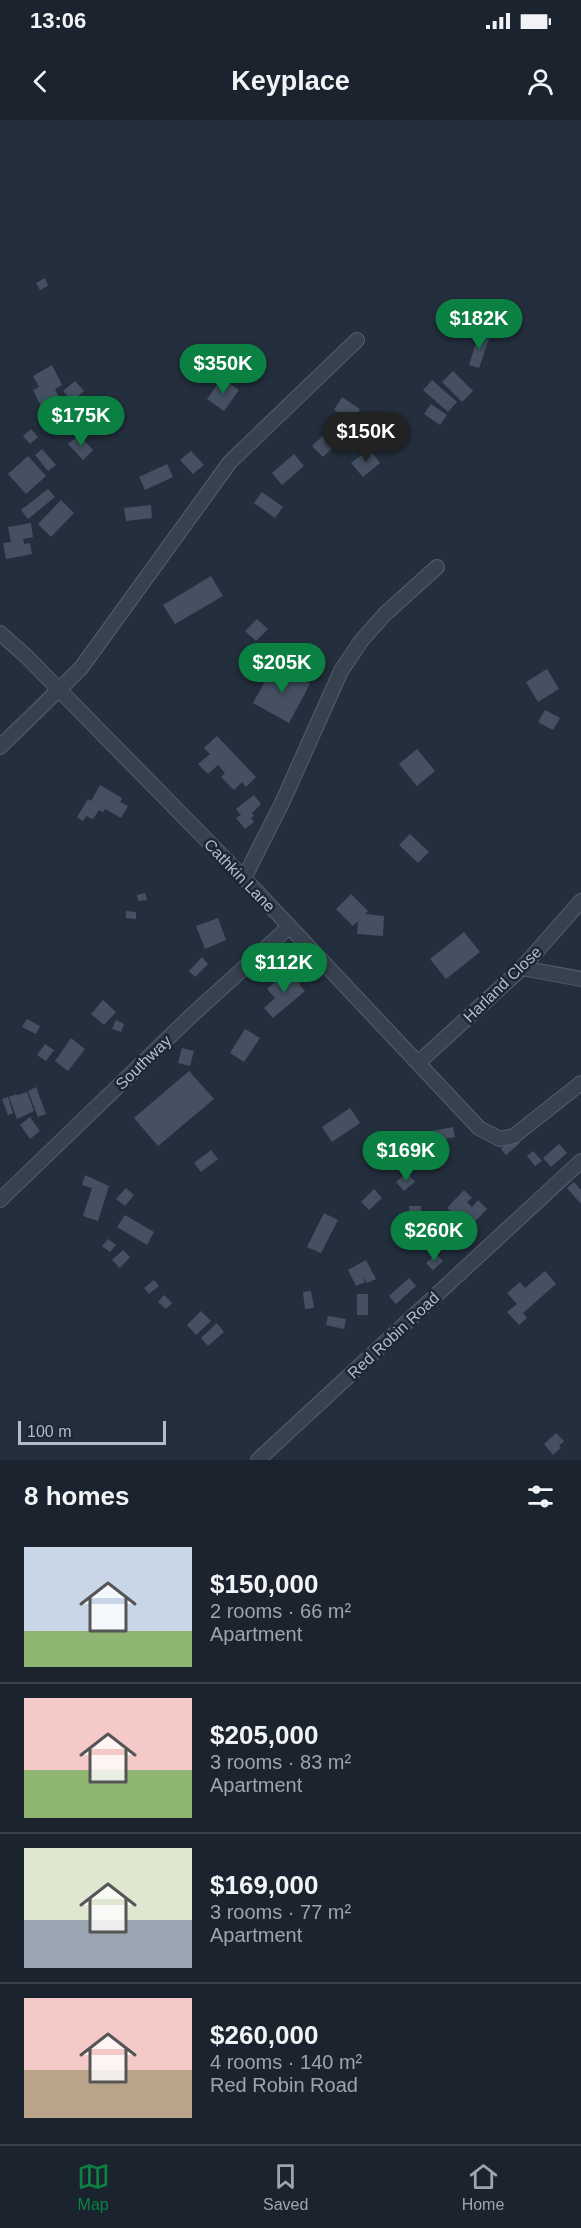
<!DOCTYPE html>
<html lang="en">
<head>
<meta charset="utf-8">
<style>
  body { margin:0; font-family:Arial,sans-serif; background:#242b36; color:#f1f3f6; height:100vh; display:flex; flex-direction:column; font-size:22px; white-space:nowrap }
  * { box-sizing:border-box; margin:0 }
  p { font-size:20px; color:#a0a4aa }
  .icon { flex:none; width:33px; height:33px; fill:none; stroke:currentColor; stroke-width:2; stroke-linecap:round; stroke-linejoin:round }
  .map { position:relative; height:1340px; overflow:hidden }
  .drawer { display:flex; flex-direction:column; background:#1b232e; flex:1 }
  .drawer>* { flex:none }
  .scale { position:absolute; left:18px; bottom:15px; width:148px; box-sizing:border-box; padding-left:6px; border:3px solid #b4bcc9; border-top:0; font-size:16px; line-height:21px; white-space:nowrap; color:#b4bcc9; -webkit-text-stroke:4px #1d2633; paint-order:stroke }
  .price { position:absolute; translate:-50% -51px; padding:0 14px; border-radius:21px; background:#0b8043; color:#fff; font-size:20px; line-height:39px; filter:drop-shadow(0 2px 3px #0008) }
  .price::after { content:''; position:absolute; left:50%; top:36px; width:18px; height:14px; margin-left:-9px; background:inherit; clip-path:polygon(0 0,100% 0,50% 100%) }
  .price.current { background:#222; color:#fff }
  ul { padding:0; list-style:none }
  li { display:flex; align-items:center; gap:18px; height:150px; padding:0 24px }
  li+li { border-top:2px solid #39404a }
  li span { display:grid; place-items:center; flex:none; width:168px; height:120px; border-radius:0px; color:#555 }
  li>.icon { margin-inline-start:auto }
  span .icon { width:72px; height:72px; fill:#fffc; stroke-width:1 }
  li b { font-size:26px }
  h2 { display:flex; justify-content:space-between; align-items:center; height:72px; padding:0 24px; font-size:26px }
  .status { display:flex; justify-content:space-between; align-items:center; height:42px; padding:0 30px; background:#1b232e; direction:ltr }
  .status svg { height:16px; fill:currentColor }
  header { display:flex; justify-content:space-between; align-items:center; height:78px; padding:0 24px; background:#1b232e; font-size:27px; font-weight:700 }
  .menu { display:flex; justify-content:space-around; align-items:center; height:84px; border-top:2px solid #39404a; background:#1b232e; font-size:16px; color:#a0a4aa }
  .menu a { display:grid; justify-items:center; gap:3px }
  .menu .current { color:#0b8043 }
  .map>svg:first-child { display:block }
  .building { fill:#455162 }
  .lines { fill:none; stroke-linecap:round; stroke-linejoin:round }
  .minor-casing { stroke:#565f6c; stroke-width:16 }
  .minor { stroke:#38414e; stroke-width:14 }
  .labels { text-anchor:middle; stroke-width:5; stroke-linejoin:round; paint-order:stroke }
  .street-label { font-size:16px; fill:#b4bcc9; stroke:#1d2633 }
</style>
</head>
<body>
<div class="status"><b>13:06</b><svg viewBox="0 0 49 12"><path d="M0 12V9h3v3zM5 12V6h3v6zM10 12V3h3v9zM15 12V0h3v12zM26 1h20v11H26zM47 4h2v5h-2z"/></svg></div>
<header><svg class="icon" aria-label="back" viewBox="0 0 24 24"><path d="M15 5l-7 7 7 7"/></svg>Keyplace<svg class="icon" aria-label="person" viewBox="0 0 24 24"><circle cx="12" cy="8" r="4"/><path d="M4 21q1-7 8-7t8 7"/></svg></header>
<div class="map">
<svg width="581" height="1340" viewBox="0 0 581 1340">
  <rect width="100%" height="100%" fill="#242f3e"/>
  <path class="building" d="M45,158L48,166L40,170L36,163Z
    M479,213L490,216L479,248L469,245Z
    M52,245L62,265L55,269L60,279L42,288L33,270L39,267L33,256Z
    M453,251L473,271L462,282L442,262Z
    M222,258L239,270L224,291L207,279Z
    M432,260L457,282L448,292L423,270Z
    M75,261L84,271L72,281L63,271Z
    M342,277L360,289L353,301L334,290Z
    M431,284L447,295L440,305L424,294Z
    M70,296L80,299L78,305L68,303Z
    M51,298L58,304L49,313L43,307Z
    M336,303L347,314L323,337L312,326Z
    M65,304L73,310L69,316L60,310Z
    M31,309L38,317L30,324L23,316Z
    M79,315L93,330L83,340L68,324Z
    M42,329L56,345L48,351L35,335Z
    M369,329L380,343L363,357L351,343Z
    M191,331L204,345L193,354L180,340Z
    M294,334L304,346L282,365L272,353Z
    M28,336L46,356L26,374L8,354Z
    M167,344L173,357L145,370L139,357Z
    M48,369L55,377L28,399L21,390Z
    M262,372L283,387L275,398L254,383Z
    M61,380L74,393L51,417L38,404Z
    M151,385L152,398L126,401L124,388Z
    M31,403L33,417L23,419L24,424L30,423L32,434L6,439L3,423L11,422L8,407Z
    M211,456L223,476L175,504L163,485Z
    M257,499L268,509L256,521L245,511Z
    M274,545L310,564L289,603L253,583Z
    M547,549L559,569L538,582L526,562Z
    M545,590L560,598L553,610L538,602Z
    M217,616L256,657L246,667L242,662L234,670L221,657L225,653L218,645L208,654L198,644L210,634L204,628Z
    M417,629L435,651L417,666L399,644Z
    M100,665L122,678L120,682L128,686L121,698L105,689L103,692L99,690L93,699L86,696L83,701L77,697L88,679L91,681Z
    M254,675L261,684L252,693L254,696L251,698L254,702L245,709L236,698L241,695L236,689Z
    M410,714L429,732L418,743L399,725Z
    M145,773L147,780L138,781L137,775Z
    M351,774L368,791L365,794L384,796L383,816L357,814L358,801L353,806L336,789Z
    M126,791L136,792V799L126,798Z
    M218,798L226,820L205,829L196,806Z
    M464,812L480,832L446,859L430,839Z
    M202,837L208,844L195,857L189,851Z
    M289,850L302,860L299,864L305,871L273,898L264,888L275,878L267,869L276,861L284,870L290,865L282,858Z
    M103,880L116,892L104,905L91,894Z
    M27,899L40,906L36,914L22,907Z
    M116,900L124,904L121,912L112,909Z
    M245,909L260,918L244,942L230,933Z
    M71,918L85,929L68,951L55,941Z
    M45,924L54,930L46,941L37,935Z
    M182,928L194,931L190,946L178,943Z
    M189,951L214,979L158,1026L134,998Z
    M36,967L46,994L38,997L28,971Z
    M27,972L34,991L17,999L9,977L17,974L19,979L18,975Z
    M8,977L13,993L8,995L2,979Z
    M350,988L360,1003L332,1022L322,1007Z
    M30,997L40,1011L30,1019L20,1005Z
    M453,1007L455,1017L434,1021L432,1011Z
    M514,1017L520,1023L506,1035L501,1029Z
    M559,1024L567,1033L551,1047L543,1038Z
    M211,1030L218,1039L201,1052L194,1043Z
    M533,1031L542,1041L535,1046L527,1036Z
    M407,1052L415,1062L404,1071L396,1062Z
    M85,1055L109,1066L98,1101L83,1096L92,1068L82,1065Z
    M574,1062L581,1070V1084L567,1068Z
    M126,1068L134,1075L125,1086L116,1079Z
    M374,1069L382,1078L369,1090L361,1082Z
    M464,1070L472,1078L467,1082L472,1087L478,1080L487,1089L467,1110L459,1102L464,1096L459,1091L455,1095L447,1088Z
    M409,1086H421L422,1108L410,1109Z
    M324,1093L338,1100L321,1133L307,1127Z
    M125,1095L154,1112L147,1125L117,1107Z
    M108,1119L116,1125L110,1132L102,1126Z
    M123,1130L130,1137L120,1148L112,1140Z
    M436,1134L443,1141L433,1150L426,1143Z
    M366,1140L376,1159L367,1163L364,1157L365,1162L356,1166L348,1150Z
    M545,1151L556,1164L523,1193L527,1198L519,1205L507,1192L517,1184L507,1173L520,1162L525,1168Z
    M409,1158L416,1166L396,1184L389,1176Z
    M154,1160L159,1166L149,1174L144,1168Z
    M311,1171L314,1188L305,1189L303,1172Z
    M357,1174H368V1195H357Z
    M164,1175L172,1183L166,1189L158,1182Z
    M201,1191L211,1201L196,1215L187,1205Z
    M328,1196L346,1199L344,1209L326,1205Z
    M217,1203L224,1212L208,1226L201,1218Z
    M556,1313L564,1321L559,1326L561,1328L553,1335L544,1324Z"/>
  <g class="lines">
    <defs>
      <path id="minor" d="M0,513L26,536L244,758L479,1008L500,1019L514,1016L581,963
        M0,627L81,548L230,342L357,220
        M244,758L282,683L341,551L361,521L385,494L437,447
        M522,848L581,859
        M418,943L522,848L581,781
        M0,1080L191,896L289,807
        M258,1340L581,1041"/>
    </defs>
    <use href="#minor" class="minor-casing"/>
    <use href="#minor" class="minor"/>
  </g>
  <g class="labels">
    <g class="street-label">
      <text transform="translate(240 755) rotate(46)" y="6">Cathkin Lane</text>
      <text transform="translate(502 864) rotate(-44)" y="6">Harland Close</text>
      <text transform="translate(143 942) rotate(-44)" y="6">Southway</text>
      <text transform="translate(393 1215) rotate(-43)" y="6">Red Robin Road</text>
    </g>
  </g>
</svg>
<div class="scale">100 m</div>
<b class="price" style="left:479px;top:230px">$182K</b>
<b class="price" style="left:223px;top:275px">$350K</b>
<b class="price" style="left:81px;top:327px">$175K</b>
<b class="price current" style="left:366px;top:343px">$150K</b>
<b class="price" style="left:282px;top:574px">$205K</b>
<b class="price" style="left:284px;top:874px">$112K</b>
<b class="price" style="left:406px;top:1062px">$169K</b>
<b class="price" style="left:434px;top:1142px">$260K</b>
</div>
<section class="drawer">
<h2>8 homes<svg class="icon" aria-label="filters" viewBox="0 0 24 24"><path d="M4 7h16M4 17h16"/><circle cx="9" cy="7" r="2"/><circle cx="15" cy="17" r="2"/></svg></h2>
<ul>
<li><span style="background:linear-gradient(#c9d6e8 70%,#8fb573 0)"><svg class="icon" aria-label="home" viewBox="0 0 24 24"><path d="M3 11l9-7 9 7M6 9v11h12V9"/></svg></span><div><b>$150,000</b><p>2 rooms · 66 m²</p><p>Apartment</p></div></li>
<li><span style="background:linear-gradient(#f6c9c9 60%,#8fb573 0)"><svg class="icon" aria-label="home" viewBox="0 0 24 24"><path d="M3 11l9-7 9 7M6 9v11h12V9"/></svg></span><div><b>$205,000</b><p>3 rooms · 83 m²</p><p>Apartment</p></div></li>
<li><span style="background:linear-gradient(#dfe7d0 60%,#9aa5b1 0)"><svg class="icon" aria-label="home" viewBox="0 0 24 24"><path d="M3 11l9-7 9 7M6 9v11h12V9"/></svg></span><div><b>$169,000</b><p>3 rooms · 77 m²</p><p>Apartment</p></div></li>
<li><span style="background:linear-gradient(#f6c9c9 60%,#b9a48a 0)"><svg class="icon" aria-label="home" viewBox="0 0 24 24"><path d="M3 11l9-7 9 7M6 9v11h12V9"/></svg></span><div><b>$260,000</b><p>4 rooms · 140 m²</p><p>Red Robin Road</p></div></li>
</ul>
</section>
<nav class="menu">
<a class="current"><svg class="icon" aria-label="map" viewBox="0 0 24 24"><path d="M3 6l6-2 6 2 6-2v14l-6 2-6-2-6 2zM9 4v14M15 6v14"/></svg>Map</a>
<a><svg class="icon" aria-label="saved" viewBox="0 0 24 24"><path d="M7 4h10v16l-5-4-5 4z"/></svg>Saved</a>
<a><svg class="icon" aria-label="home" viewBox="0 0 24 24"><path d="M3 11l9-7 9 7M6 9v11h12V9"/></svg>Home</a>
</nav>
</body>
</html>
